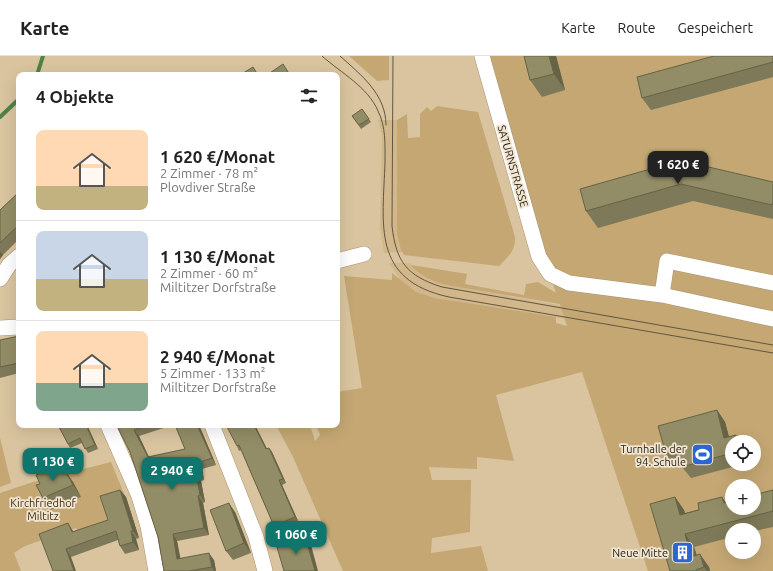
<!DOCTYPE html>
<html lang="de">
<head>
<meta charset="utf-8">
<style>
  body { margin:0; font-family:Ubuntu,sans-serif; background:#f6f6f6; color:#222; height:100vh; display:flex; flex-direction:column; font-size:15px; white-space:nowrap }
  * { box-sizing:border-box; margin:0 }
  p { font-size:13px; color:#767676 }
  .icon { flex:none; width:22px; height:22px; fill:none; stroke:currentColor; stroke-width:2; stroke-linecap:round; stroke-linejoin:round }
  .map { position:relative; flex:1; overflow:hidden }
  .details { position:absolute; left:16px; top:16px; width:324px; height:356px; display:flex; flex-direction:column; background:#fff; border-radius:8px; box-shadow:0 4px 16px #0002 }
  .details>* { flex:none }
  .fabs { position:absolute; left:725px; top:379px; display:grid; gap:8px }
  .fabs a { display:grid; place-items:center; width:36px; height:36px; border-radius:50%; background:#fff; box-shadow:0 4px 16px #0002; font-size:20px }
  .price { position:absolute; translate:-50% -34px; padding:0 9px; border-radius:8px; background:#0f766e; color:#fff; font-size:13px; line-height:26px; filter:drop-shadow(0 1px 2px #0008) }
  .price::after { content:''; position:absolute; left:50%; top:24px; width:12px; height:9px; margin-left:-6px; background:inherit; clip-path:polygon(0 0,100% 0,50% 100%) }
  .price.active { background:#222; color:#fff }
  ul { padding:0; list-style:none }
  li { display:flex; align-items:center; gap:12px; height:100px; padding:0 20px }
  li+li { border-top:1px solid #e0e0e0 }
  li span { display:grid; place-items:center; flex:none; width:112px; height:80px; border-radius:8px; color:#555 }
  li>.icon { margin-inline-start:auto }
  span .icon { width:48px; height:48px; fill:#fffc; stroke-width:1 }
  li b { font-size:17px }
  h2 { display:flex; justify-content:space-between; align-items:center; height:48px; padding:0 20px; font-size:17px }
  header { display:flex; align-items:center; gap:24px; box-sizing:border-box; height:56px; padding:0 20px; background:#fff; border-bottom:1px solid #e0e0e0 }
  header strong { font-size:19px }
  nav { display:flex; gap:22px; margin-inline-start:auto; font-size:14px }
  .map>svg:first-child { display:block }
  .built { fill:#d1b78b }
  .green { fill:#c4a773; fill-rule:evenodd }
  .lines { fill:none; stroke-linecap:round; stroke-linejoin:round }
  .stream { stroke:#4e8146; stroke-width:4 }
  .minor-casing { stroke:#a99470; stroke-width:16 }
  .minor { stroke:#fff; stroke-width:15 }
  .tram { stroke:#625640; stroke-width:1 }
  .wall { fill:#7e7958 }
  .shaded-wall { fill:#666347 }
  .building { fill:#928d66; stroke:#666347 }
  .labels { text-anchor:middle; stroke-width:3.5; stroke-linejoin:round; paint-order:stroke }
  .street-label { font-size:11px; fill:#2a2214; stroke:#f1e6d3 }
  .poi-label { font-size:11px; fill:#2a2214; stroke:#f1e6d3; text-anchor:end }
  .park-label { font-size:11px; fill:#3f2e0d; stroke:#f1e6d3 }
</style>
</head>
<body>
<header>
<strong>Karte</strong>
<nav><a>Karte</a><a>Route</a><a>Gespeichert</a></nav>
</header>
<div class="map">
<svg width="773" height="515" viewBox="0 0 773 515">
  <rect width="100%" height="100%" fill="#d9c49f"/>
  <path class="built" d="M378,64H397V178L402,196L384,197L380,172L382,79Z
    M389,207H410L421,219L430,224L446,229L570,251L564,263L435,242L416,236L402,226Z"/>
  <path class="green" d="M349,0H389V24L377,25Z
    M482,0H773V515H648L582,316L496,339L514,405L477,401V413L429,411L432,424H471L470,476L432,482L431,497L481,490L488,515H343L293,401L276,369H310L315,385L320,379L316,369H337V336L362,332L344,220L392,224V217L416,236L435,242L556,261V267L567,270L560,248L446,229C432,225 421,221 411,209L467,218L465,228L524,239L526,228L538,226L556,237ZM732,386H754V408H732ZM732,430H754V452H732ZM732,474H754V496H732Z
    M437,50L478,56L515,181C516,194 508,201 499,210L404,199L401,194L397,178V64L407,58L408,82L420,81V58L427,51L431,55Z
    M0,382L11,427L0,431Z
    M111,406L125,440L105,447L113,469L80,480L76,472L25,490L14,497L21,515H0V437L33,426Z"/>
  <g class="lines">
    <path class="stream" d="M37,19L43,0
      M0,61L19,43"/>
    <defs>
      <path id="minor" d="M482,0L539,201L550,218L569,227L662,239L773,263
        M337,205L364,198
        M0,223L9,209L19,200
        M662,239L667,205L773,227
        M0,272L19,271
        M108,369L139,440L148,470L156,515
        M212,369L256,481L265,515"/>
    </defs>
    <use href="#minor" class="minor-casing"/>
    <use href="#minor" class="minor"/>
    <path class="tram" d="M322,0C341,17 368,31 378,55C386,71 385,88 385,106C383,169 371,224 449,241L773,297
      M340,0C361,19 386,38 386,69
      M393,0L392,170C396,206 407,220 442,231L773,289"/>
  </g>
  <path class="wall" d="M524,0H556L565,34L542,41L530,24Z
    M773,0V21L651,54L642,42Z
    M362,53L371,66L361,73L352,60Z
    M675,106L773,126V163L693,145L598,172L586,155Z
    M19,136V183L3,199L0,203V154Z
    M19,280V317L0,322V284Z
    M717,354L725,366L729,381L732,386V408H744L691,422L682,411V408L674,410L666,398Z
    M58,369H87L98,393L88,397L82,387L70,392L68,388Z
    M119,369H173L139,380L149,401L185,393L175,369H199L216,409L202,413L204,424L201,425L205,446L203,447L209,479L177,485L180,502L214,504L216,515H164L158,481L130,396Z
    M255,369L267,393L269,392L272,396L286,427L282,429L298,465L277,474L274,470L241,394L239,395L237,390Z
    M59,416L73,426L81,441L51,454L43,442L40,428Z
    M120,434L126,441L139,482L136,483L139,494L125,498L120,490L118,484L71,501L53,515L74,476L108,464Z
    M773,434V471L754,475V474H732V481L694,491L697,499L709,511L710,515H670L675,441L684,454L685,457Z
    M235,456L251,497L233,504L226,495Z"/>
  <path class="shaded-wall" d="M549,0H556L565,34L554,18Z
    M0,195L3,199L0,203Z
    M717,354L725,366L732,392L724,382Z
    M86,369H87L98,393L95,389Z
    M197,369H199L216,409L212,402Z
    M254,369H255L269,397L266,393Z
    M134,374L139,380L152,408L148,401Z
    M736,379L740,386H738Z
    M269,392L272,396L286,427L283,423Z
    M197,407L202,413L204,424L199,417Z
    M65,414L73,426L81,441L73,429Z
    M196,418L201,425L205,446L200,439Z
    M279,424L282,429L298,465L295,461Z
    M120,434L126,441L139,482L133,475Z
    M198,440L203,447L209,479L204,472Z
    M675,441L684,454L689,471L680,459Z
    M722,441L731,454L724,447Z
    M229,447L235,456L251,497L244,487Z
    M68,467L73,475L77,484L72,476Z
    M131,475L136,483L139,494L133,486Z
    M173,478L177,485L182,510L177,503Z
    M685,478L694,491L700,512L691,501Z
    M305,480L311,489L318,515H315Z
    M66,493L71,501L76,515H74Z
    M209,497L214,504L216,515H214L212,511Z
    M700,498L709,511L710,515H707L704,511Z"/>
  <path class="building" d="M524,0H549L554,18L530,24Z
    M714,0H773V6L642,42L637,21Z
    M283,8L290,19H267Z
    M253,11L258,19H240Z
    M362,53L369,63L359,69L352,60Z
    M675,106H687L773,126V146L772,149L681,128L586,155L580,133Z
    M19,136V169L0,187V154Z
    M19,280V307L0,311V284Z
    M717,354L724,382L736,379L738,386H732V397L682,411L678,394L666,398L658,370Z
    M58,369H86L95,389L85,393L80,382L68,388Z
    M119,369H148L134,374L148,401L185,393L175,369H197L212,402L197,407L199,417L196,418L200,439L198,440L204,472L173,478L177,503L209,497L212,511L189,515H164L158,481L130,396L117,370Z
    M226,369H254L266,393L269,392L283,423L279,424L295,461L274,470L239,389L237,390Z
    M55,411L58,417L65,414L73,429L43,442L36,429L40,428L36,419Z
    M120,434L133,475H131L133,486L120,490L116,475L66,493L74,515H53L39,478L68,467L72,476L108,464L100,440Z
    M773,434V455L685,478L691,501L700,498L704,511L696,514V515H670L650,448L675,441L680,459L699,454L698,447L722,441L724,447L732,445V452H754V439Z
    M229,447L244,487L226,495L210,454Z
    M305,480L315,515H284L276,488Z"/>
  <defs>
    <symbol id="stadium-square" viewBox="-11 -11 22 22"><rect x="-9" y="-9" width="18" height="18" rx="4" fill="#2a66d4" stroke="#f1e6d3"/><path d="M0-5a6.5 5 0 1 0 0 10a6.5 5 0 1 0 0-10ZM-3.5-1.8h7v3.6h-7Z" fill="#fff"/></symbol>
    <symbol id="building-square" viewBox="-11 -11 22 22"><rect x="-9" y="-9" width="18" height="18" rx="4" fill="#2a66d4" stroke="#f1e6d3"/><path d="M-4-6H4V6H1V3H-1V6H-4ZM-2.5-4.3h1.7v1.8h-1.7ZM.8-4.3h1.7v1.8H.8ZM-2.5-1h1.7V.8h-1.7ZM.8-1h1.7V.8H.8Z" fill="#fff"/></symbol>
  </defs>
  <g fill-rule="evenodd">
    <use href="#stadium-square" x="690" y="386" width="25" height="25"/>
    <use href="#building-square" x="670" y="484" width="25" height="25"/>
  </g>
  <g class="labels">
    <g class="street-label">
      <text transform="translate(513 110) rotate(74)" y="4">SATURNSTRASSE</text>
    </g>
    <g class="poi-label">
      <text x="686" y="397">Turnhalle der<tspan x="686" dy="13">94. Schule</tspan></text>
      <text x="668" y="501">Neue Mitte</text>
    </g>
    <g class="park-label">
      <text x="43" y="451">Kirchfriedhof<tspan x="43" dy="13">Miltitz</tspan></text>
    </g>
  </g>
</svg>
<div class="fabs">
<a><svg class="icon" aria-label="locate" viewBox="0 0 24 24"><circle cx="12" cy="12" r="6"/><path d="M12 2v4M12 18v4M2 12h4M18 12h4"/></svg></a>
<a>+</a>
<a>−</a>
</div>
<b class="price active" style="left:678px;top:129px">1 620 €</b>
<b class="price" style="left:53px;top:426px">1 130 €</b>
<b class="price" style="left:172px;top:435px">2 940 €</b>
<b class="price" style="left:296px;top:499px">1 060 €</b>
<section class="details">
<h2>4 Objekte<svg class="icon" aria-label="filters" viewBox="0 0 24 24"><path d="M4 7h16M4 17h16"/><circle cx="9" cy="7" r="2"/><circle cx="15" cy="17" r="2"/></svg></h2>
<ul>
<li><span style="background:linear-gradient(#ffd9b3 70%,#c2b280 0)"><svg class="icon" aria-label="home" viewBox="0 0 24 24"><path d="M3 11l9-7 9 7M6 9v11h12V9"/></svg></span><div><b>1 620 €/Monat</b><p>2 Zimmer · 78 m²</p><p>Plovdiver Straße</p></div></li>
<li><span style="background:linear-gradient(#c9d6e8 60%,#c2b280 0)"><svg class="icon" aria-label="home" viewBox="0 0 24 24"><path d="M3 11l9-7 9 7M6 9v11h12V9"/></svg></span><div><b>1 130 €/Monat</b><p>2 Zimmer · 60 m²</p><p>Miltitzer Dorfstraße</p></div></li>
<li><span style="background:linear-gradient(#ffd9b3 65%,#7fa58c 0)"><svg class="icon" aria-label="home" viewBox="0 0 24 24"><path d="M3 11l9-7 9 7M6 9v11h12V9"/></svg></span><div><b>2 940 €/Monat</b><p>5 Zimmer · 133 m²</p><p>Miltitzer Dorfstraße</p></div></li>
</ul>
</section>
</div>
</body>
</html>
